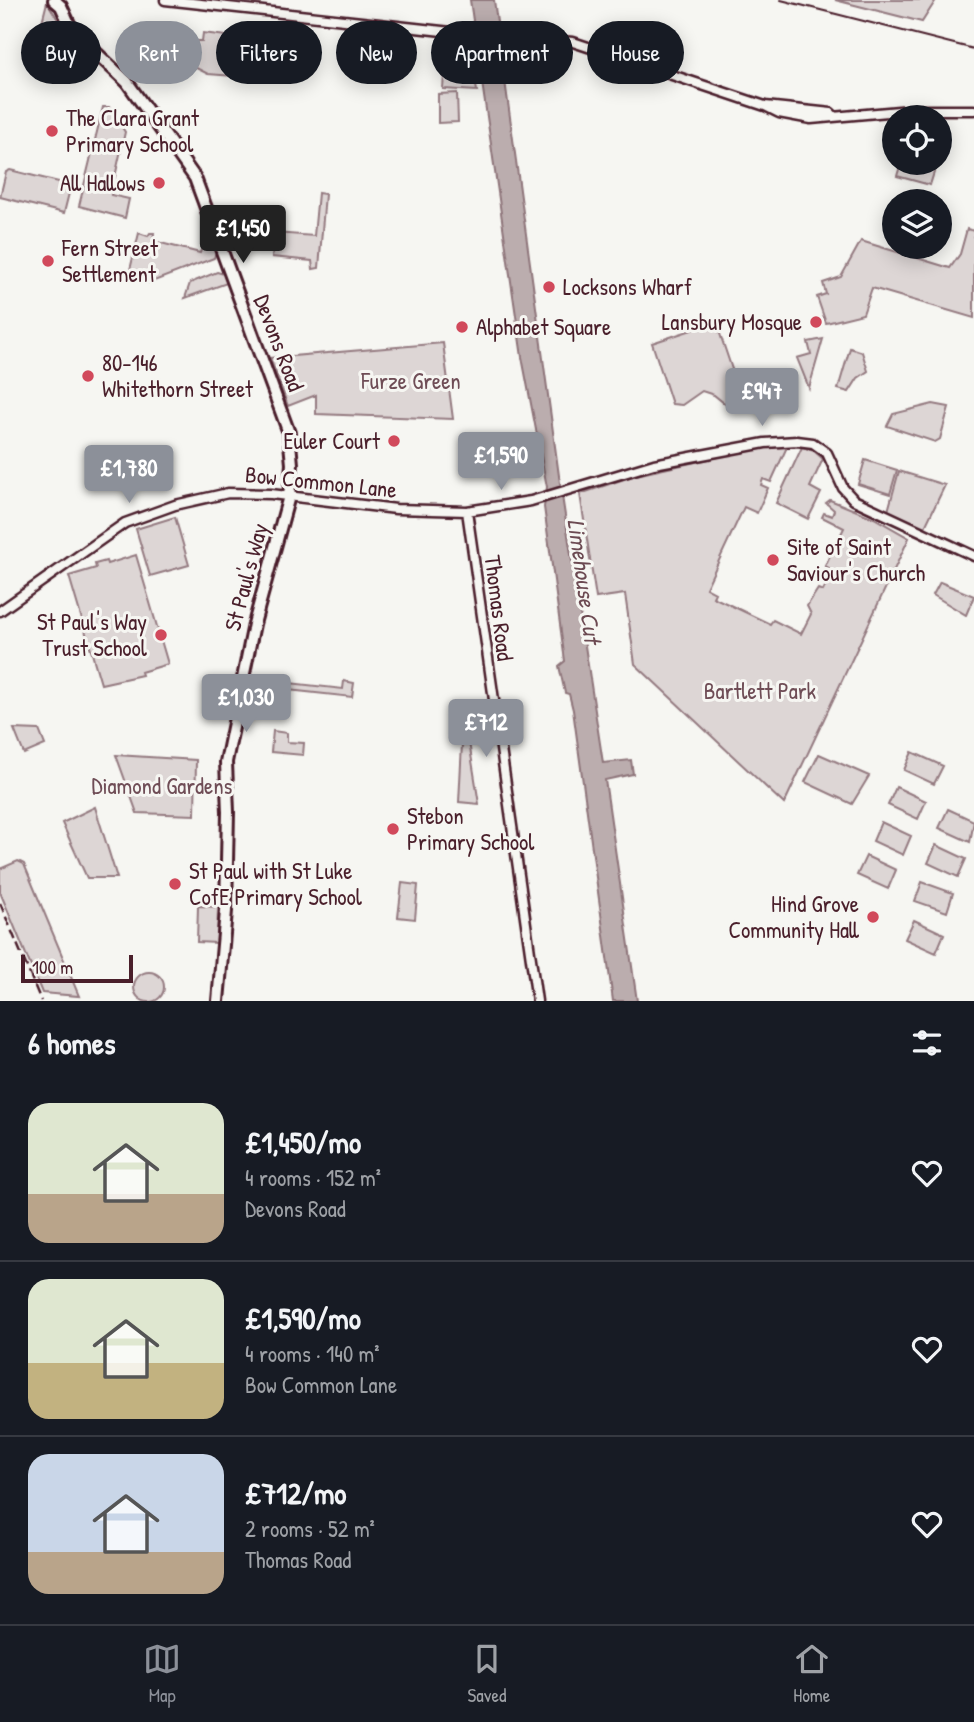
<!DOCTYPE html>
<html lang="en">
<head>
<meta charset="utf-8">
<style>
  body { margin:0; font-family:"Patrick Hand",sans-serif; background:#242831; color:#f1f3f6; height:100vh; display:flex; flex-direction:column; font-size:26px; white-space:nowrap }
  * { box-sizing:border-box; margin:0 }
  p { font-size:23px; color:#9ea1a6 }
  .icon { flex:none; width:38px; height:38px; fill:none; stroke:currentColor; stroke-width:2; stroke-linecap:round; stroke-linejoin:round }
  .map { position:relative; height:1001px; overflow:hidden }
  .side { display:flex; flex-direction:column; background:#171b24; flex:1 }
  .side>* { flex:none }
  .banner { position:absolute; left:21px; top:21px; width:933px; height:63px; display:flex; gap:14px }
  .fabs { position:absolute; left:882px; top:105px; display:grid; gap:14px }
  .fabs a { display:grid; place-items:center; width:70px; height:70px; border-radius:50%; background:#171b24; box-shadow:0 4px 18px #0003; font-size:35px }
  .scale { position:absolute; left:21px; bottom:18px; width:112px; box-sizing:border-box; padding-left:7px; border:4px solid #4a1f2b; border-top:0; font-size:19px; line-height:24px; white-space:nowrap; color:#4a1f2b; -webkit-text-stroke:5px #f6f6f2; paint-order:stroke }
  .price { position:absolute; translate:-50% -60px; padding:0 16px; border-radius:7px; background:#8c9099; color:#fff; font-size:23px; line-height:46px; filter:drop-shadow(0 2px 4px #0008) }
  .price::after { content:''; position:absolute; left:50%; top:42px; width:21px; height:16px; margin-left:-10px; background:inherit; clip-path:polygon(0 0,100% 0,50% 100%) }
  .price.active { background:#222; color:#fff }
  ul { padding:0; list-style:none }
  li { display:flex; align-items:center; gap:21px; height:175px; padding:0 28px }
  li+li { border-top:2px solid #363941 }
  li span { display:grid; place-items:center; flex:none; width:196px; height:140px; border-radius:21px; color:#555 }
  li>.icon { margin-inline-start:auto }
  span .icon { width:84px; height:84px; fill:#fffc; stroke-width:1 }
  li b { font-size:30px }
  h2 { display:flex; justify-content:space-between; align-items:center; height:84px; padding:0 28px; font-size:30px }
  .chip { padding:0 24px; border-radius:32px; background:#171b24; box-shadow:0 4px 18px #0003; font-size:24px; line-height:63px }
  .chip.active { background:#8c9099; color:#fff }
  .dock { display:flex; justify-content:space-around; align-items:center; height:98px; border-top:2px solid #363941; background:#171b24; font-size:19px; color:#9ea1a6 }
  .dock a { display:grid; justify-items:center; gap:4px }
  .dock .active { color:#8c9099 }
  .map>svg:first-child { display:block }
  .green { fill:#ddd6d5; stroke:#947a80; stroke-width:2 }
  .water { fill:#bbadae; stroke:#8e747a; stroke-width:2 }
  .lines { fill:none; stroke-linecap:round; stroke-linejoin:round }
  .minor-casing { stroke:#4a1f2b; stroke-width:13 }
  .major-casing { stroke:#4a1f2b; stroke-width:16 }
  .minor { stroke:#f6f6f2; stroke-width:8 }
  .major { stroke:#f6f6f2; stroke-width:10 }
  .tram { stroke:#4a1f2b; stroke-width:2 }
  .rail { stroke:#4a1f2b; stroke-width:2.5; stroke-dasharray:10 5; stroke-linecap:butt }
  .poi-dot { fill:#d1495b; stroke:#f6f6f2; stroke-width:2.5 }
  .labels { text-anchor:middle; stroke-width:6; stroke-linejoin:round; paint-order:stroke }
  .poi-label { font-size:23px; fill:#4a1f2b; stroke:#f6f6f2; text-anchor:start }
  .street-label { font-size:23px; fill:#4a1f2b; stroke:#f6f6f2 }
  .park-label { font-size:23px; fill:#6f4d56; stroke:#f6f6f2 }
  .water-label { font-size:24px; font-style:italic; fill:#6c4a52; stroke:#f6f6f2 }
</style>
</head>
<body>
<div class="map">
<svg width="974" height="1001" viewBox="0 0 974 1001">
  <rect width="100%" height="100%" fill="#f6f6f2"/>
  <filter id="ink" filterUnits="userSpaceOnUse"><feTurbulence type="fractalNoise" baseFrequency=".0143" numOctaves="2"/><feDisplacementMap in="SourceGraphic" scale="14" xChannelSelector="R" yChannelSelector="G"/><feConvolveMatrix kernelMatrix="1 2 1 2 8 2 1 2 1" color-interpolation-filters="sRGB"/></filter>
  <g filter="url(#ink)">
    <path class="green" d="M835,0H936L922,22Z
      M47,2L73,44L39,34Z
      M203,33L250,39L246,77L208,74L192,66L194,41H202Z
      M445,61L472,62L477,91L443,89Z
      M457,93L458,122L438,123V94Z
      M103,107H109L125,132L111,195L129,199L125,218L79,206Z
      M901,163H937L930,185L897,176Z
      M10,170L71,185L64,213L0,197L6,172Z
      M318,193L325,194L319,268L313,269L312,261L272,257L275,233L314,236Z
      M967,229L974,231V318L872,288L863,314L826,323L817,297L826,294L823,283L841,277L861,241L950,268L960,254Z
      M150,233H154L153,241L200,253L203,244L211,245V238L216,252L214,258L149,283L128,278L139,233L148,236Z
      M217,272L224,274L227,283L185,298L190,283Z
      M716,322L740,393L737,398L724,403L714,395L702,391L682,405L672,404L652,343Z
      M823,339L809,388L797,358L811,354L808,342Z
      M443,343L453,419L316,414V395L288,406L270,358Z
      M850,348L862,352L868,371L858,378L849,392L838,389Z
      M933,404L949,407L940,439L935,442L887,426L893,414Z
      M769,446L787,447L771,482L763,479L761,485L768,488L757,513L744,507L706,588L715,593L713,597L770,624L773,620L801,634L811,614L807,606L818,589L823,591L830,576L827,574L829,568L825,566L832,551L842,542L838,540L844,528L822,517L824,513L832,516L834,510L826,503L830,500L874,518L909,538L784,804L635,664L625,594L596,598L580,494L636,475Z
      M802,447L814,451L823,459L810,487L821,493L808,519L776,503Z
      M865,460L897,470L890,494L858,484Z
      M899,471L945,485L924,529L888,511Z
      M175,517L189,565L150,576L136,529Z
      M136,555L168,664L141,672L142,675L101,684L69,576L96,568L95,564L106,561L107,564Z
      M940,582L974,596L966,615L933,595Z
      M262,680L343,689L344,681L354,683L352,697L261,687Z
      M14,729L39,730L45,745L24,754Z
      M273,731L287,733V742L304,743L303,755L271,752Z
      M469,742L479,804L459,802L462,744Z
      M912,752L943,766L934,784L904,770Z
      M819,754L869,776L852,804L805,782Z
      M116,755L196,760L195,815L137,813Z
      M896,787L926,801L918,819L888,805Z
      M95,807L117,878H87L62,823Z
      M948,809L974,821L970,842L939,828Z
      M881,822L911,836L903,855L873,841Z
      M936,845L966,859L958,877L928,863Z
      M866,856L896,870L888,889L857,875Z
      M18,861L24,864L79,996L42,993L0,892V869Z
      M922,882L953,893L947,912L915,901Z
      M402,883L418,885L415,919L398,917Z
      M198,906L218,907L217,943L197,942Z
      M914,920L944,934L936,953L905,939Z
      M134 987a15 15 0 1 1 30 0a15 15 0 1 1-30 0Z"/>
    <path class="water" d="M470,0H494L560,483L603,763L631,760L633,774L605,780L637,1001H613L573,710L569,694L565,693L559,666L565,661L544,507L547,487L522,357Z"/>
    <g class="lines">
      <defs>
        <path id="minor" d="M165,0L469,34L573,42L765,106L831,113L834,116
          M765,106L779,113L811,119L910,110H974
          M467,511L537,1001
          M0,611L125,523L175,505L228,493L271,494L396,509L467,511L531,501L654,464L765,443L797,441L813,443L827,453L843,488L854,500L974,556"/>
        <path id="major" d="M54,0L61,6L72,30L127,82L195,178L289,433L292,464L289,496L254,624L226,762L228,812L226,911L218,1001"/>
      </defs>
      <use href="#minor" class="minor-casing"/>
      <use href="#major" class="major-casing"/>
      <use href="#minor" class="minor"/>
      <use href="#major" class="major"/>
      <path class="tram" d="M781,0L974,49"/>
      <path class="rail" d="M0,903L41,1001"/>
    </g>
  </g>
  <g class="poi-dot">
    <circle cx="52" cy="131" r="7"/>
    <circle cx="159" cy="183" r="7"/>
    <circle cx="48" cy="261" r="7"/>
    <circle cx="549" cy="287" r="7"/>
    <circle cx="816" cy="322" r="7"/>
    <circle cx="462" cy="327" r="7"/>
    <circle cx="88" cy="376" r="7"/>
    <circle cx="394" cy="441" r="7"/>
    <circle cx="773" cy="560" r="7"/>
    <circle cx="161" cy="635" r="7"/>
    <circle cx="393" cy="829" r="7"/>
    <circle cx="175" cy="884" r="7"/>
    <circle cx="873" cy="917" r="7"/>
  </g>
  <g class="labels">
    <g class="poi-label">
      <text x="66" y="126">The Clara Grant<tspan x="66" dy="26">Primary School</tspan></text>
      <text x="145" y="191" text-anchor="end">All Hallows</text>
      <text x="62" y="256">Fern Street<tspan x="62" dy="26">Settlement</tspan></text>
      <text x="563" y="295">Locksons Wharf</text>
      <text x="802" y="330" text-anchor="end">Lansbury Mosque</text>
      <text x="476" y="335">Alphabet Square</text>
      <text x="102" y="371">80-146<tspan x="102" dy="26">Whitethorn Street</tspan></text>
      <text x="380" y="449" text-anchor="end">Euler Court</text>
      <text x="787" y="555">Site of Saint<tspan x="787" dy="26">Saviour's Church</tspan></text>
      <text x="147" y="630" text-anchor="end">St Paul's Way<tspan x="147" dy="26">Trust School</tspan></text>
      <text x="407" y="824">Stebon<tspan x="407" dy="26">Primary School</tspan></text>
      <text x="189" y="879">St Paul with St Luke<tspan x="189" dy="26">CofE Primary School</tspan></text>
      <text x="859" y="912" text-anchor="end">Hind Grove<tspan x="859" dy="26">Community Hall</tspan></text>
    </g>
    <g class="street-label">
      <text transform="translate(279 343) rotate(69)" y="8">Devons Road</text>
      <text transform="translate(321 482) rotate(6)" y="8">Bow Common Lane</text>
      <text transform="translate(246 577) rotate(-75)" y="8">St Paul's Way</text>
      <text transform="translate(499 608) rotate(83)" y="8">Thomas Road</text>
    </g>
    <g class="park-label">
      <text x="411" y="389">Furze Green</text>
      <text x="760" y="699">Bartlett Park</text>
      <text x="162" y="794">Diamond Gardens</text>
    </g>
    <g class="water-label">
      <text transform="translate(584 581) rotate(82)" y="8">Limehouse Cut</text>
    </g>
  </g>
</svg>
<div class="fabs">
<a><svg class="icon" aria-label="locate" viewBox="0 0 24 24"><circle cx="12" cy="12" r="6"/><path d="M12 2v4M12 18v4M2 12h4M18 12h4"/></svg></a>
<a><svg class="icon" aria-label="layers" viewBox="0 0 24 24"><path d="M12 4l9 5-9 5-9-5zM3 14l9 5 9-5"/></svg></a>
</div>
<div class="scale">100 m</div>
<b class="price active" style="left:243px;top:265px">£1,450</b>
<b class="price" style="left:762px;top:428px">£947</b>
<b class="price" style="left:501px;top:492px">£1,590</b>
<b class="price" style="left:129px;top:505px">£1,780</b>
<b class="price" style="left:246px;top:734px">£1,030</b>
<b class="price" style="left:486px;top:759px">£712</b>
<div class="banner">
<a class="chip">Buy</a>
<a class="chip active">Rent</a>
<a class="chip">Filters</a>
<a class="chip">New</a>
<a class="chip">Apartment</a>
<a class="chip">House</a>
</div>
</div>
<section class="side">
<h2>6 homes<svg class="icon" aria-label="filters" viewBox="0 0 24 24"><path d="M4 7h16M4 17h16"/><circle cx="9" cy="7" r="2"/><circle cx="15" cy="17" r="2"/></svg></h2>
<ul>
<li><span style="background:linear-gradient(#dfe7d0 65%,#b9a48a 0)"><svg class="icon" aria-label="home" viewBox="0 0 24 24"><path d="M3 11l9-7 9 7M6 9v11h12V9"/></svg></span><div><b>£1,450/mo</b><p>4 rooms · 152 m²</p><p>Devons Road</p></div><svg class="icon" aria-label="heart" viewBox="0 0 24 24"><path d="M12 20l-8-8c-3-5 5-10 8-4 3-6 11-1 8 4z"/></svg></li>
<li><span style="background:linear-gradient(#dfe7d0 60%,#c2b280 0)"><svg class="icon" aria-label="home" viewBox="0 0 24 24"><path d="M3 11l9-7 9 7M6 9v11h12V9"/></svg></span><div><b>£1,590/mo</b><p>4 rooms · 140 m²</p><p>Bow Common Lane</p></div><svg class="icon" aria-label="heart" viewBox="0 0 24 24"><path d="M12 20l-8-8c-3-5 5-10 8-4 3-6 11-1 8 4z"/></svg></li>
<li><span style="background:linear-gradient(#c9d6e8 70%,#b9a48a 0)"><svg class="icon" aria-label="home" viewBox="0 0 24 24"><path d="M3 11l9-7 9 7M6 9v11h12V9"/></svg></span><div><b>£712/mo</b><p>2 rooms · 52 m²</p><p>Thomas Road</p></div><svg class="icon" aria-label="heart" viewBox="0 0 24 24"><path d="M12 20l-8-8c-3-5 5-10 8-4 3-6 11-1 8 4z"/></svg></li>
</ul>
</section>
<nav class="dock">
<a class="active"><svg class="icon" aria-label="map" viewBox="0 0 24 24"><path d="M3 6l6-2 6 2 6-2v14l-6 2-6-2-6 2zM9 4v14M15 6v14"/></svg>Map</a>
<a><svg class="icon" aria-label="saved" viewBox="0 0 24 24"><path d="M7 4h10v16l-5-4-5 4z"/></svg>Saved</a>
<a><svg class="icon" aria-label="home" viewBox="0 0 24 24"><path d="M3 11l9-7 9 7M6 9v11h12V9"/></svg>Home</a>
</nav>
</body>
</html>
